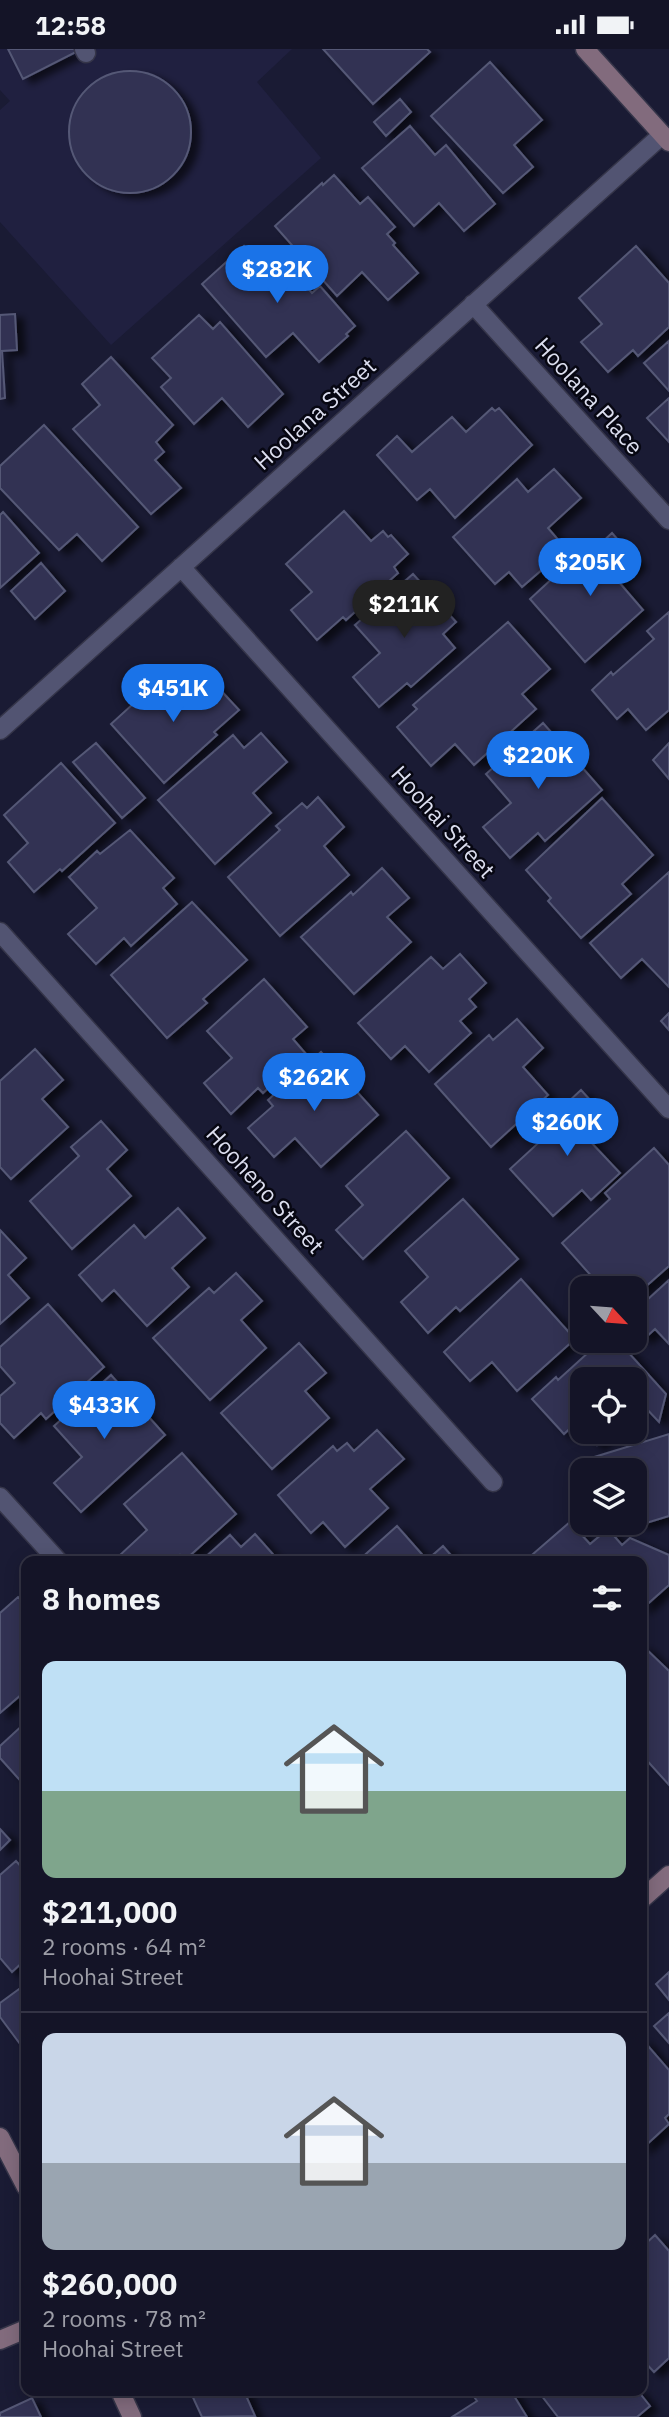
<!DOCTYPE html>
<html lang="en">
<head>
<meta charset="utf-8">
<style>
  body { margin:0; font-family:"IBM Plex Sans",sans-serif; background:#212133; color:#f1f3f6; height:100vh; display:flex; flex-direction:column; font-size:26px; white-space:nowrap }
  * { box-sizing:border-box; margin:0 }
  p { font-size:23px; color:#9d9ea7 }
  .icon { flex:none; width:38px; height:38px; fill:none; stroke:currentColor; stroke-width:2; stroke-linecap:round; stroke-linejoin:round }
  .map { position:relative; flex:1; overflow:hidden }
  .panel { position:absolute; left:21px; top:1507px; width:626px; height:840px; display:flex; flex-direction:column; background:#141427; border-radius:14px; box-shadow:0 4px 18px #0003,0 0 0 2px #334 }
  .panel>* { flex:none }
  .needle { width:46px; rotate:116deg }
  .fabs { position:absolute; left:570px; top:1227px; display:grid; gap:14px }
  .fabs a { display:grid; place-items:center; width:77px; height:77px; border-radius:14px; background:#141427; box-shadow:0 4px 18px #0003,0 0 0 2px #334; font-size:35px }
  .price { position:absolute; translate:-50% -60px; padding:0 16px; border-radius:24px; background:#1a73e8; color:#fff; font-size:23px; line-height:46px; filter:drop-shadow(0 2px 4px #0008) }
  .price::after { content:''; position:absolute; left:50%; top:42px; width:21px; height:16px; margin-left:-10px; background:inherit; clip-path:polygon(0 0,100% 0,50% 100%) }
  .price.current { background:#222; color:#fff }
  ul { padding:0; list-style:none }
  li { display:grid; align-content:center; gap:14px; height:371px; padding:0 21px }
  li+li { border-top:2px solid #334 }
  li span { display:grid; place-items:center; height:217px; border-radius:14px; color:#555 }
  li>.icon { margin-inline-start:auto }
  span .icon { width:126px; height:126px; fill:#fffc; stroke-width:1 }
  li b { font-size:30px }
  h2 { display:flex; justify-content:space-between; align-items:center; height:84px; padding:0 21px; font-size:30px }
  .status { display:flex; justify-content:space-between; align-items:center; height:49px; padding:0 35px; background:#141427; direction:ltr }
  .status svg { height:19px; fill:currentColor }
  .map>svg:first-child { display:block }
  .built { fill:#202040 }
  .building { fill:#313353; stroke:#555876; stroke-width:2; filter:url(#shadow) }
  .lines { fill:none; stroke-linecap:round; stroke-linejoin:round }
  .lane-casing { stroke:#353549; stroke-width:21 }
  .street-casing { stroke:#353549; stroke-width:21 }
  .secondary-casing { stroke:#353549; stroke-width:21 }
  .lane { stroke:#525472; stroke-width:18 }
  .street { stroke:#525472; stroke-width:18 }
  .secondary { stroke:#826b7d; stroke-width:18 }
  .labels { text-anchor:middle; stroke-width:5; stroke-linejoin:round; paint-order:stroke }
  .street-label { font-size:23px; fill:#dbddee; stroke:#070712 }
</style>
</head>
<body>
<div class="status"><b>12:58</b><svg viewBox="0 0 49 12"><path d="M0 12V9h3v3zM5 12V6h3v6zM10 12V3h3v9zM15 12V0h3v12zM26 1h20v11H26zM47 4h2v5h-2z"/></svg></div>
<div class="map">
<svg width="669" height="2368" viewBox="0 0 669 2368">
  <defs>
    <filter id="shadow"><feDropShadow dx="8" dy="4.5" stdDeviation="3.5" flood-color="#0009"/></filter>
  </defs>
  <rect width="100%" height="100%" fill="#1a1b34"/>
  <path class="built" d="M0,0H292L257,33L321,109L111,296L0,173V61L10,52L0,41Z"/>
  <path class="building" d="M8,0H75L76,3L23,30Z
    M323,0H427L430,3L373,55Z
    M490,13L542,71L514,96L533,118L503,144L431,67Z
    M69 83a61 61 0 1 1 122 0a61 61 0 1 1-122 0Z
    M400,50L411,63L386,87L374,73Z
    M410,77L435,106L446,96L495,155L464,182L439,154L414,177L362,119Z
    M334,126L360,155L368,148L395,178L387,185L395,194L393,196L418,224L388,251L362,223L337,247L275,177L322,134L323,136Z
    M244,197L258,213L273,200L312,244L320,237L355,277L346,285L348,287L319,313L293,284L266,308L202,235Z
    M636,197L669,234V278L638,307L633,301L608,323L581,293L602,275L579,249Z
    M15,265L17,301L2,302L5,349L0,350V266Z
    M199,266L213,280L220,273L283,345L248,378L222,349L194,375L161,338L171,329L152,309Z
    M669,292V342L644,314Z
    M111,308L173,376L156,393L164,403L155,411L181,439L151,465L73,380L100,356L82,335Z
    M669,349V393L647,369Z
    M492,359L495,362L499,359L532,396L455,469L430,440L417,451L377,406L397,387L412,403L452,368L466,383Z
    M44,376L138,478L102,512L77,485L59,501L0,439V417Z
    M554,420L581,449L548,479L566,500L522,538L509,523L495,535L453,488L517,430L528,443Z
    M344,462L371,492L383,482L388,488L391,486L408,505L394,518L398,524L346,571L343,568L317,591L291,561L312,543L286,515Z
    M3,463L39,504L0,539V466Z
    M612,484L638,514L618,532L643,561L585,613L530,550L580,504L585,509Z
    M41,514L65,542L35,570L11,542Z
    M413,525L456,573L443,585L455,599L411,638L407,634L379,658L353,628L380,604L355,576Z
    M669,563V661L646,681L628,660L617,670L592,641L611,623L613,626L654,590L647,582Z
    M508,573L550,620L522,645L536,660L474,716L455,695L431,717L397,678L417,660L413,656Z
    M167,624L191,650L212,632L239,661L214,683L217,686L164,734L111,675Z
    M543,674L602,741L545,792L538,784L510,809L483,778L511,754L486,725Z
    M261,684L287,713L253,744L271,764L215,815L158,751L233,686L244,699Z
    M96,694L145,749L122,769L73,713Z
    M669,694V730L653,711Z
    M61,714L115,774L62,822L60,820L34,843L8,813L28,794L4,766Z
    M318,748L344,778L324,797L349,826L280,887L228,828L280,781L276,777L302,754L307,759Z
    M602,749L653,806L622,835L631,845L581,889L548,852L551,849L526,821Z
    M130,781L174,829L163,839L177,855L131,897L124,889L96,915L68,885L97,859L69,828L97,802L100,805Z
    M382,819L409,849L387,868L411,893L354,945L301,888L351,843L353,846Z
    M669,823V938L642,910L621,929L590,894Z
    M192,853L247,911L203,950L207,954L167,989L111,926Z
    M460,905L486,934L469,950L476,958L460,972L471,984L429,1023L405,997L391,1010L358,974L431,908L443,920Z
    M264,930L307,978L293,990L306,1005L263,1044L258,1039L231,1065L204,1034L232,1009L207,982Z
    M669,964V981L661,972Z
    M517,970L543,999L523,1018L548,1046L491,1098L435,1035L489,986L493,991Z
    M35,1000L63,1031L42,1050L68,1078L11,1130L0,1118V1032Z
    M321,1003L378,1066L321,1118L295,1089L274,1108L248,1079L273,1057L268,1051Z
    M581,1041L608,1071L587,1089L620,1124L591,1151L582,1141L553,1167L510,1120L559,1075L553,1067Z
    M101,1072L127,1101L107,1120L131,1147L72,1200L30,1152L79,1107L71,1098Z
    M406,1082L449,1129L363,1210L336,1181L363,1156L346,1137Z
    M654,1099L669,1116V1217L635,1247V1239H602L562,1194L610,1150L605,1144Z
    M463,1150L518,1210L460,1262L456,1258L428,1284L401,1253L428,1228L405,1202Z
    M178,1159L205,1189L172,1219L189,1238L147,1277L114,1241L102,1252L79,1226L134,1176L145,1189Z
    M0,1181L26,1209L8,1226L29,1249L0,1275Z
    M236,1224L262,1252L241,1271L266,1299L210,1351L153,1289L209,1239L214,1244Z
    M521,1230L575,1290L517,1342L492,1313L470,1332L444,1303Z
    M669,1231V1295L655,1280L644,1290L635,1279V1262Z
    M48,1255L104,1318L46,1370L41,1364L14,1389L0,1374V1347L15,1334L0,1317V1298Z
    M601,1292H618L666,1345L659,1373L642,1355L635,1361V1330H583V1381L576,1374L564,1385L532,1350L556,1328L558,1331Z
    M299,1294L326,1324L305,1342L329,1369L272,1420L221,1364Z
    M111,1326L165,1386L81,1463L54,1434L82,1408L54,1377Z
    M377,1381L404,1410L370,1440L388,1459L345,1498L323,1473L311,1484L278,1446L333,1397L337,1402L347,1394L354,1402Z
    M584,1382H611L597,1396Z
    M669,1385V1467L643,1475L635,1472V1421H583V1430L578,1413Z
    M182,1404L236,1465L185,1511L180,1506L174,1512H125L120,1506L147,1481L124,1455Z
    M570,1473L590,1495L608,1480L622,1496L630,1489L669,1506V1536L642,1560V1512H540L533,1505Z
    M397,1477L427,1511L443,1497L456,1512H358Z
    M255,1485L279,1512H201L230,1486L241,1498Z
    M18,1548L26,1556V1650L22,1645L0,1664V1564Z
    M642,1596L669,1622V1736L642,1706Z
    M26,1673V1738L0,1709V1697Z
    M0,1780L10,1791L0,1801Z
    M16,1812L26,1823V1910L12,1923L0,1909V1826Z
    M669,1923V1951L656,1935Z
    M26,1935V2003L0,1968V1954Z
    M669,1964V1994L654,1977Z
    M642,1990L669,2021V2065L665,2069L669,2075L642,2100Z
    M655,2186L669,2202V2309L654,2323L642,2310V2198Z
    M190,2342H244L255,2367L202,2368Z
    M470,2342H511L527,2368H452L477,2352Z
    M538,2342H638L650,2357L637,2368H558Z
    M32,2349L41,2368H0V2364Z"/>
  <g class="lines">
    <defs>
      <path id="lane" d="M84,0L86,4"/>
      <path id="street" d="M473,255L669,471
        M181,518L669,1060
        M0,681L662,86
        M0,883L493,1433
        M0,1448L58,1512"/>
      <path id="secondary" d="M585,0L669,93
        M642,1850L669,1826
        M0,2088L26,2138
        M0,2291L26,2280
        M120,2342L132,2368"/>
    </defs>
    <use href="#lane" class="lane-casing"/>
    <use href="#street" class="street-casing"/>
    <use href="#secondary" class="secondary-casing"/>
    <use href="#lane" class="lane"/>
    <use href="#street" class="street"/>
    <use href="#secondary" class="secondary"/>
  </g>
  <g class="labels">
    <g class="street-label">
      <text transform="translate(589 347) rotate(48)" y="8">Hoolana Place</text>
      <text transform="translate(315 365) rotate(-42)" y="8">Hoolana Street</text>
      <text transform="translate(443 773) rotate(48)" y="8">Hoohai Street</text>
      <text transform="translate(265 1141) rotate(48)" y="8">Hooheno Street</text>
    </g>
  </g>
</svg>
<div class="fabs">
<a><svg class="needle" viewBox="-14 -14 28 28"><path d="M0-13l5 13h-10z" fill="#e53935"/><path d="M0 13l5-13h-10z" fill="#9d9ea7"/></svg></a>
<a><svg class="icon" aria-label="locate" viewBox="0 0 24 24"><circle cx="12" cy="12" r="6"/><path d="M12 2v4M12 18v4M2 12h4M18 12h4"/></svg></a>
<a><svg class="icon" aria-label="layers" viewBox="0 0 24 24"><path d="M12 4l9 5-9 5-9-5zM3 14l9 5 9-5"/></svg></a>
</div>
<b class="price" style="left:277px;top:256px">$282K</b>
<b class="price" style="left:590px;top:549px">$205K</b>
<b class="price current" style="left:404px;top:591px">$211K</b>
<b class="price" style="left:173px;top:675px">$451K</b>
<b class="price" style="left:538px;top:742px">$220K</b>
<b class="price" style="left:314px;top:1064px">$262K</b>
<b class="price" style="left:567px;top:1109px">$260K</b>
<b class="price" style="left:104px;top:1392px">$433K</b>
<section class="panel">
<h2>8 homes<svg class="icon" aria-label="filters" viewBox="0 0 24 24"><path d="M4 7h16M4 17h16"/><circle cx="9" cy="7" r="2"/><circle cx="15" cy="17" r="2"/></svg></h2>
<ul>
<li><span style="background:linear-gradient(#bfe0f5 60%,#7fa58c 0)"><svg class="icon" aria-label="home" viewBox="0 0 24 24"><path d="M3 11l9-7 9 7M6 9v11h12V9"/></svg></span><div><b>$211,000</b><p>2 rooms · 64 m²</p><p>Hoohai Street</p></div></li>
<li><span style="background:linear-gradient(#c9d6e8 60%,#9aa5b1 0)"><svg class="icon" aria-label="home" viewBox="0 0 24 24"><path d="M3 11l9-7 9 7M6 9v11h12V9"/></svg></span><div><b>$260,000</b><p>2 rooms · 78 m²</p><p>Hoohai Street</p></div></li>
</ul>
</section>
</div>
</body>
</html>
